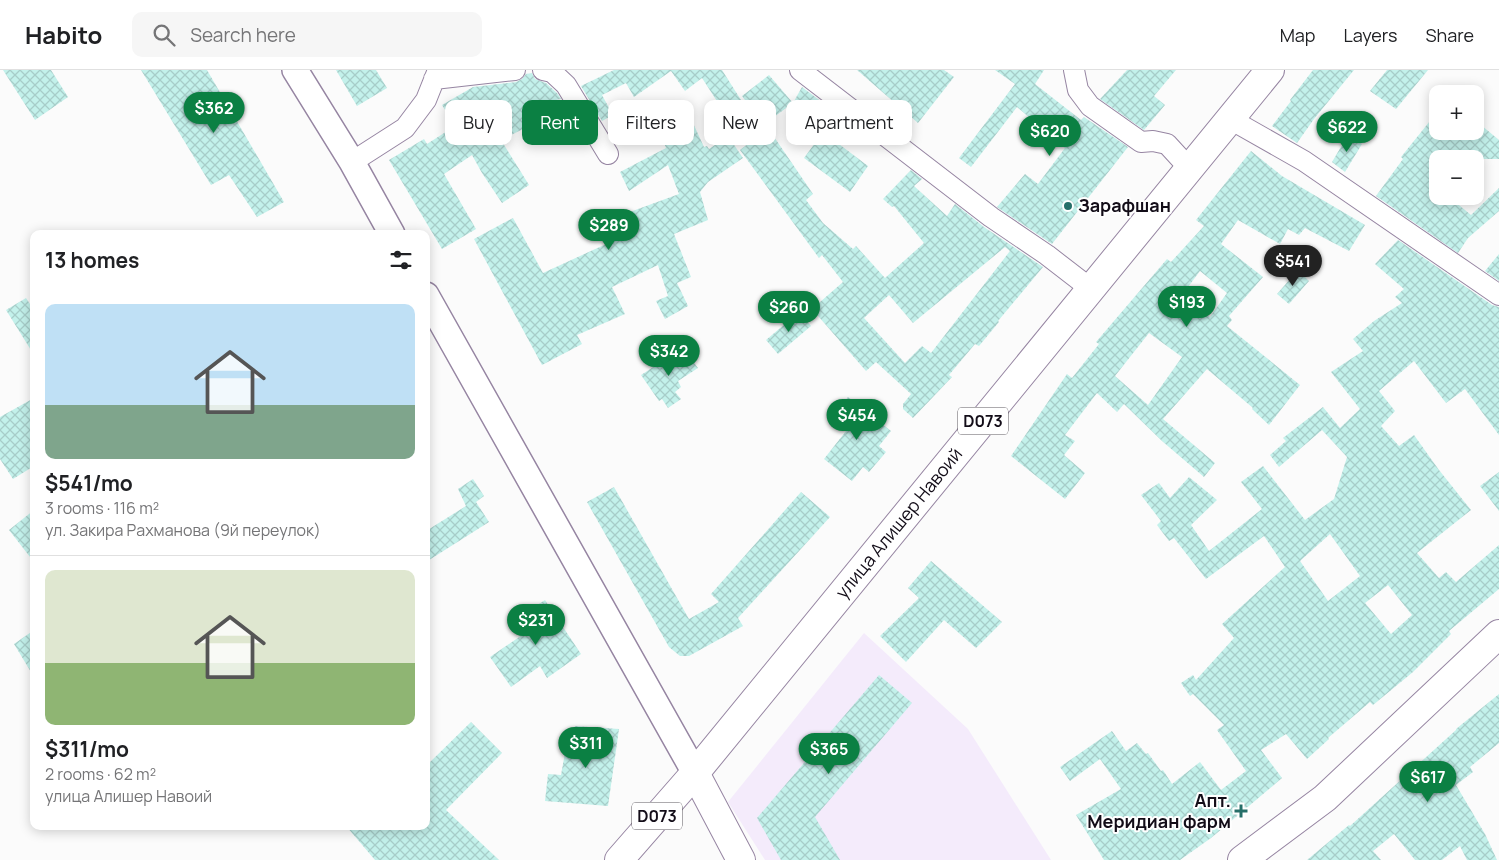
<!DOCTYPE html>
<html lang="en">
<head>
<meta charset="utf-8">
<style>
  body { margin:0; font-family:Manrope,sans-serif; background:#f6f6f6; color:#202124; height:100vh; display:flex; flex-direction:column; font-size:19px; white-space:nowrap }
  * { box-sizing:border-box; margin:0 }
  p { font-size:16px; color:#757577 }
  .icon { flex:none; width:28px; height:28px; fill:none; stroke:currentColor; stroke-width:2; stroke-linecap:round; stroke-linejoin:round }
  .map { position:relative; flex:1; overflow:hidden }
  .drawer { position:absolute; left:30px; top:160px; width:400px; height:600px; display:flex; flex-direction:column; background:#fff; border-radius:10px; box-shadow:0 2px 12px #0003 }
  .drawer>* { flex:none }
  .guide { position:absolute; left:445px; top:30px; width:475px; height:45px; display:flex; gap:10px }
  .tools { position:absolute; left:1429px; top:15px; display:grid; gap:10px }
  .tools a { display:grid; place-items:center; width:55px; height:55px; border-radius:10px; background:#fff; box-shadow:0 2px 12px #0003; font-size:25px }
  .price { position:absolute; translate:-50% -42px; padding:0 11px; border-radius:18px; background:#0b8043; color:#fff; font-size:16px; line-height:32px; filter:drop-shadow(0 1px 2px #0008) }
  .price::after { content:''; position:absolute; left:50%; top:30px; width:15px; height:11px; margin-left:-8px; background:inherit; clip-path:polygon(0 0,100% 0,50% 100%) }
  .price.selected { background:#222; color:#fff }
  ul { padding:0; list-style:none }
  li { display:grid; align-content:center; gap:10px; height:265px; padding:0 15px }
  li+li { border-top:1px solid #e0e0e0 }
  li span { display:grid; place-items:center; height:155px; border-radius:10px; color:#555 }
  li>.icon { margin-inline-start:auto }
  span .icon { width:90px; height:90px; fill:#fffc; stroke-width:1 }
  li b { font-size:21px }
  h2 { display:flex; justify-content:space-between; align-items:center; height:60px; padding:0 15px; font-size:21px }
  .tag { padding:0 18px; border-radius:10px; background:#fff; box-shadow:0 2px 12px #0003; font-size:18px; line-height:45px }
  .tag.selected { background:#0b8043; color:#fff }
  header { display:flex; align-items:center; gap:30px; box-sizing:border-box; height:70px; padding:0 25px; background:#fff; border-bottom:1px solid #e0e0e0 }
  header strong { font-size:24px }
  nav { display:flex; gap:28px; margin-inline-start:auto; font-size:18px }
  .search { width:350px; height:45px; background:#f6f6f6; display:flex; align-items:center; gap:12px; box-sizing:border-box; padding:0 18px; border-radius:10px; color:#757577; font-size:19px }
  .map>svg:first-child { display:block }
  .built { fill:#f4ebfb }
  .building { fill:url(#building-cross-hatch); fill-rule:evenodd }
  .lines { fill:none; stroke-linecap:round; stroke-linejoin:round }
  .minor-casing { stroke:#9685a2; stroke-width:22 }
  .tertiary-casing { stroke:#9685a2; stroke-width:28 }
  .secondary-casing { stroke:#9685a2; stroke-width:30 }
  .primary-casing { stroke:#9685a2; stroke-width:30 }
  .minor { stroke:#fff; stroke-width:20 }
  .tertiary { stroke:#fff; stroke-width:25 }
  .secondary { stroke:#fff; stroke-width:28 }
  .primary { stroke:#fff; stroke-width:28 }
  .poi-dot { fill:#266f69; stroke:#fff; stroke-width:2 }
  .labels { text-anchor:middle; stroke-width:4; stroke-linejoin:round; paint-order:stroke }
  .shield { fill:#fff; stroke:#5a565d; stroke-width:1 }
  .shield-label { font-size:16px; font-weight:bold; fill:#130d18 }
  .poi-label { font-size:18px; font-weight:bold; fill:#130d18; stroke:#fff; text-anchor:start }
  .street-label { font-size:18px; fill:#130d18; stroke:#fff }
</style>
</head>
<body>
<header>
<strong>Habito</strong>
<div class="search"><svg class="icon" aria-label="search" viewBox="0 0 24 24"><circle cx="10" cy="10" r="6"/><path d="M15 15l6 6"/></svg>Search here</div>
<nav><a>Map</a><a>Layers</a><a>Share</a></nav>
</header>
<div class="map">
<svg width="1499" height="790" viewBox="0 0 1499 790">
  <defs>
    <pattern id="building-cross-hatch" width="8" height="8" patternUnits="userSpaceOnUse" patternTransform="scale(1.25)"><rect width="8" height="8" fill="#c3f1eb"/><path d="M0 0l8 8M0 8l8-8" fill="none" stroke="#a7cdc9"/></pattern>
  </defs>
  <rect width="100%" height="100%" fill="#fbfbfb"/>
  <path class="built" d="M864,563L968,659L1051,790H765L728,732Z"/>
  <path class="building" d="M3,0H51L68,27L35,50Z
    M141,0H207L284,132L257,147L229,105L211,115Z
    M336,0H376L387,18L357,36Z
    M614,0H722L741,30L724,42L702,8L685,21L671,1L634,27L626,13L602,25L613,45L602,51L581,16Z
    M857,0H944L954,7L918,53Z
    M995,0H1044L1035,14L1081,50L1084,47L1128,77L1052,174L997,137L1025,104L1038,114L1065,78L1017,37L971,97L959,88L1015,14Z
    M1127,0H1176L1154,26L1165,35L1144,60L1100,29Z
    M1313,0H1354L1314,49L1297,73L1272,56L1291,31L1290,30Z
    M1387,0H1428L1396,39L1370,21Z
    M532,3L535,9L546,13L557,23L561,29L536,34L554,62L537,73L527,57L501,70L529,115L502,133L482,103L472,85L444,104L476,159L442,179L389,90L424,69L427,74L455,56L442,35L473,17L516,12L522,9L526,4Z
    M769,5L793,33L802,17L839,45L824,63L792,35L793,33L763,55L742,26Z
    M1438,41V61H1475V50L1499,70V89H1438V126H1448L1471,145L1499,118V141L1468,168L1458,183L1376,126L1403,89L1401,87Z
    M692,51L704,77L707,76L709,79L728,66L743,88L708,112L700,122L708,150L674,164L691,207L677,213L688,236L665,249L656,231L668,226L658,195L612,217L625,244L577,265L582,274L542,295L474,169L513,148L543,203L617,169L608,150L679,124L668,95L629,121L620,102L666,78L661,65Z
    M768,58L813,124L806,130L823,153L853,179L856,176L885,208L924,173L894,136L892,137L883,129L911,100L922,109L914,116L947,146L955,134L984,157L1043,197L998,251L999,252L979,276L975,274L949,305L952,307L913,348L903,339V334L911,324L876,292L866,301L812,239L843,212L822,185L819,188L740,80ZM1005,177L1010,181L931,283L922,276L905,293L864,248L889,225L913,253Z
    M823,62L868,96L850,122L804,88Z
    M1348,65L1362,74L1345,102L1332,92Z
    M1251,81L1282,106L1365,155L1349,181L1305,158L1299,165L1288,159L1280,174L1238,150L1221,174L1263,207L1229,246L1232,250L1227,256L1300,315L1269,355L1252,339L1253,338L1207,299L1163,349L1215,393L1204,407L1162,371L1124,334L1117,342L1097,323L1065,365L1075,371L1064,385L1085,403L1065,429L1011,386L1067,304L1072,308L1099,274L1096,272L1167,189L1171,192L1204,156L1196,150ZM1200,201L1227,223L1210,247L1182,225ZM1149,263L1182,287L1148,335L1115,306Z
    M1398,170L1492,235L1499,237V365L1465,319L1446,333L1414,291L1379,321L1395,341L1381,356L1399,376L1414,365L1439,400L1471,440L1417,483L1439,508L1446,502L1456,512L1499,475V519L1449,561L1451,564L1413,602L1373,635L1370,632L1328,668L1329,669L1307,689L1286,664L1261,680L1282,708L1211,768L1180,790H1104L1076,745L1121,719L1100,689L1070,711L1060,697L1112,661L1126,681L1137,673L1146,684L1148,683L1161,701L1163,700L1172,714L1200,692L1221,720L1246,701L1217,660L1224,655L1193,624L1190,626L1181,613L1193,605L1196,610L1234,568L1222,554L1285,497L1264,466L1206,509L1174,468L1169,471L1157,455L1161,451L1141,425L1159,413L1170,428L1189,407L1217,430L1191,455L1209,481L1262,439L1241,412L1263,396L1305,450L1334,429L1347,387L1322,360L1279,397L1270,385L1286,371L1283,368L1323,337L1340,358L1360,339L1331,302L1363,281L1353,269L1374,251L1402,233L1395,227L1404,219L1375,194ZM1330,464L1360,506L1328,531L1300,491ZM1388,515L1412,545L1391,564L1365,533Z
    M1499,184V211L1485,201Z
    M1298,200L1309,211L1289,234L1277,224Z
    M26,228L34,240V285L6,240Z
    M799,242L811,256L778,284L766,270Z
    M683,278L698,298L678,311L681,317L675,322L681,329L668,338L662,329L659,331L641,305Z
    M848,327L891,361L879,376L886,382L869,402L863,397L852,411L824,389L846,361L831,349Z
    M34,328V396L13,409L0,389V347Z
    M1499,402V441L1480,416Z
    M473,409L484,426L476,432L489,452L426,492V461L466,436L458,419Z
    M614,417L689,549L719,532L711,524L801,422L830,447L738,548L743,556L689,586H680L669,577L587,432Z
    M34,440V492L9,460Z
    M931,491L1002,552L976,578L944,550L906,592L880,566L919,528L908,518Z
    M545,530L581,584L547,608L540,596L511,617L490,587L522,565L512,551Z
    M34,560V607L14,574Z
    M879,605L912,633L815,747L840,790H781L757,748Z
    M1499,624V673L1470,697L1473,702L1456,715L1485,764L1497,790H1467L1460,776L1442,790H1415L1394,764L1373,781L1381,790H1307L1349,755L1350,756L1456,660V659Z
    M471,652L502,683L446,740L499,790H375L346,756H426V696Z
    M575,656L619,659L608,736L545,731L548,704L561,705L565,683L569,684Z"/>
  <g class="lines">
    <defs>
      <path id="minor" d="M543,0L552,2L566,15L608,84
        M800,0L991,147L1047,185L1091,219
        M1074,0L1078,20L1090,36L1141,72L1153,71L1167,74L1189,98
        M434,9L515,0
        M1230,49L1304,91L1499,225
        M352,92L405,58L426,30L438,0"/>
      <path id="tertiary" d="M295,0L352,92L392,164
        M426,225L695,703"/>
      <path id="secondary" d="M695,703L741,790
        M1242,790L1325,728L1499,564"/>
      <g id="primary">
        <path id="s1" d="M619,790L695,703L1270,0"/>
      </g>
    </defs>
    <use href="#minor" class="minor-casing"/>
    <use href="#tertiary" class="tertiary-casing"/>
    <use href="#secondary" class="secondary-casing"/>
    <use href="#primary" class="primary-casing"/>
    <use href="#minor" class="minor"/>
    <use href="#tertiary" class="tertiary"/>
    <use href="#secondary" class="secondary"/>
    <use href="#primary" class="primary"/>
  </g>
  <g class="poi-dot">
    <circle cx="1068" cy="136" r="5"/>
    <path d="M1238.5 733.5h5v5h5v5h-5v5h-5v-5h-5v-5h5z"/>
  </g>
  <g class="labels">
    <g class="shield">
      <rect x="958" y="337.5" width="50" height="27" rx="4"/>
      <rect x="632" y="732.5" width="50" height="27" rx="4"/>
    </g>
    <g class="shield-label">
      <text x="983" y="357">D073</text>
      <text x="657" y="752">D073</text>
    </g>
    <g class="poi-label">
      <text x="1078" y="142">Зарафшан</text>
      <text x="1231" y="737" text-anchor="end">Апт.<tspan x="1231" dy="21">Меридиан фарм</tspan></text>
    </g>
    <g class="street-label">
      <text dy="6" stroke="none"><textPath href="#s1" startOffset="438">улица Алишер Навоий</textPath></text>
    </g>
  </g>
</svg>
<div class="tools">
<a>+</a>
<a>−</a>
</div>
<b class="price" style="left:214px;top:64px">$362</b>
<b class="price" style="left:1347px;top:83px">$622</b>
<b class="price" style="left:1050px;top:87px">$620</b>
<b class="price" style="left:609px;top:181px">$289</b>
<b class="price selected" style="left:1293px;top:217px">$541</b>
<b class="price" style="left:1187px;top:258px">$193</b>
<b class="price" style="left:789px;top:263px">$260</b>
<b class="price" style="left:669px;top:307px">$342</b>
<b class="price" style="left:857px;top:371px">$454</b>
<b class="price" style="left:536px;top:576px">$231</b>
<b class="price" style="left:586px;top:699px">$311</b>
<b class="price" style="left:829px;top:705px">$365</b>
<b class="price" style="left:1428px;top:733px">$617</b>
<div class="guide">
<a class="tag">Buy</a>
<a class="tag selected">Rent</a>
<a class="tag">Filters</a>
<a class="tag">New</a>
<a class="tag">Apartment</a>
</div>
<section class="drawer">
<h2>13 homes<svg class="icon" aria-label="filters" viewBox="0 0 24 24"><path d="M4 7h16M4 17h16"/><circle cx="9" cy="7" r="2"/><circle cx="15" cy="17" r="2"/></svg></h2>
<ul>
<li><span style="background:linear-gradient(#bfe0f5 65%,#7fa58c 0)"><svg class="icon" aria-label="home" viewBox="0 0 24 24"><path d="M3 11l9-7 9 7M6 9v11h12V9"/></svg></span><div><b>$541/mo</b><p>3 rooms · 116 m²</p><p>ул. Закира Рахманова (9й переулок)</p></div></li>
<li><span style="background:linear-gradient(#dfe7d0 60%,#8fb573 0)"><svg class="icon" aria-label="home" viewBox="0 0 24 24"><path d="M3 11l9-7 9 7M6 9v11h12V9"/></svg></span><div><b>$311/mo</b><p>2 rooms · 62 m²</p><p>улица Алишер Навоий</p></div></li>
</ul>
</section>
</div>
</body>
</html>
